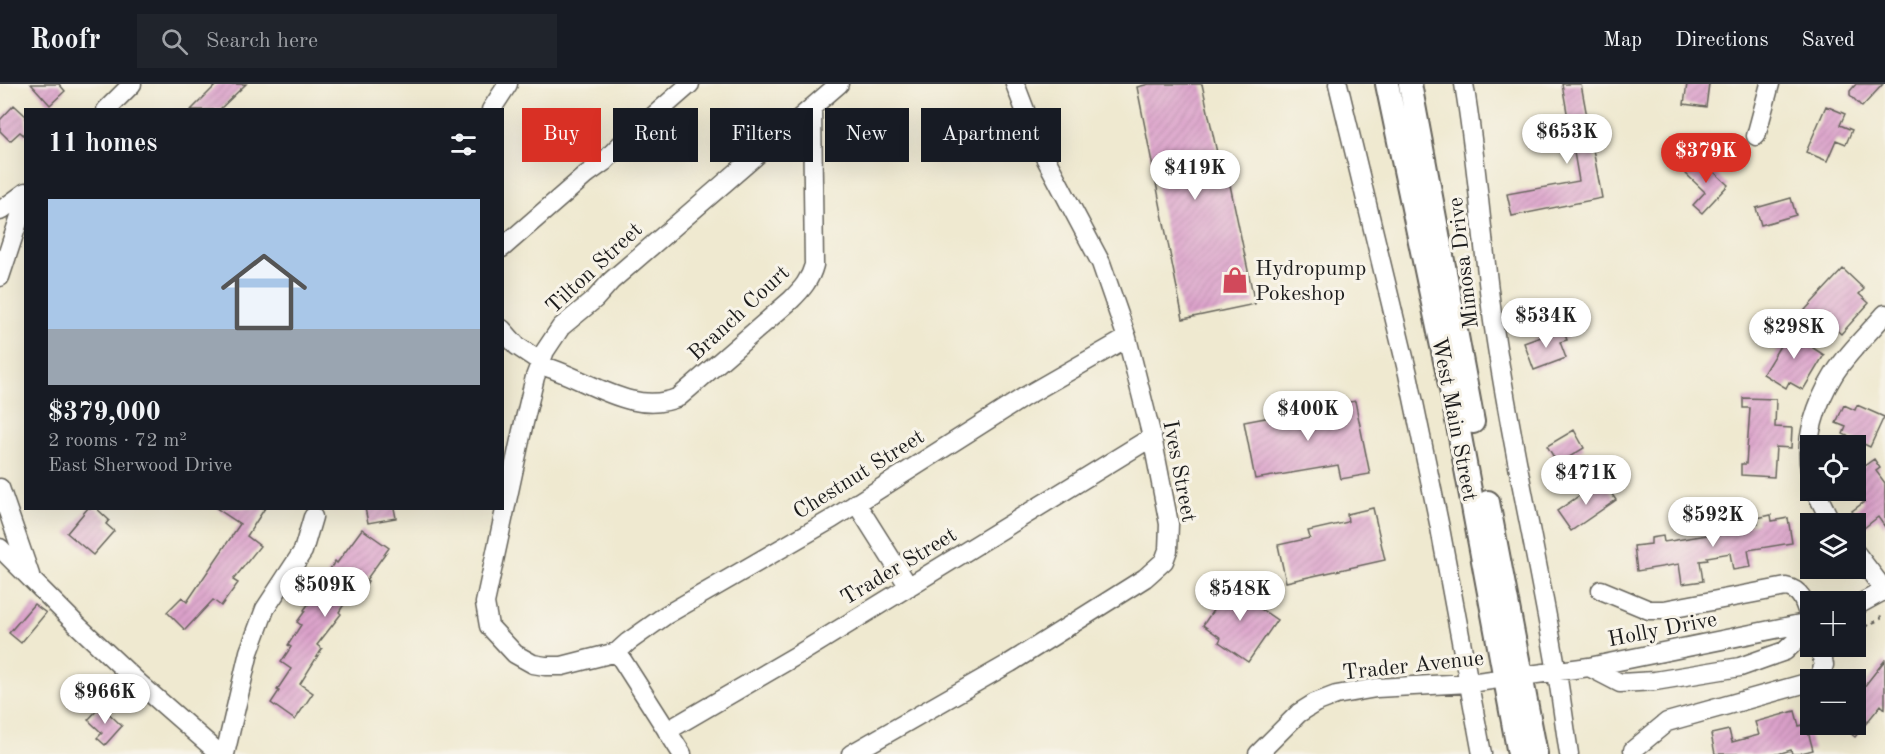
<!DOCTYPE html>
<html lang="en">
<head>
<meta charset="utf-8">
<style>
  body { margin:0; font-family:"Old Standard TT",serif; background:#20242c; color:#f1f3f6; height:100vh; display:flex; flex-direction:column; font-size:22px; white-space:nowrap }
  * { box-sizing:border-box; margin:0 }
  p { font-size:20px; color:#9ea1a6 }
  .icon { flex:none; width:33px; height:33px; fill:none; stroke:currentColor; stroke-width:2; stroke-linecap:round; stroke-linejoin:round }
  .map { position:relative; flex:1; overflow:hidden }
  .panel { position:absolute; left:24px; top:24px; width:480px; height:402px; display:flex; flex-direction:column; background:#171b24; border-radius:0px; box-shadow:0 6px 24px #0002 }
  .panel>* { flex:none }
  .top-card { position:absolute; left:522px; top:24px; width:570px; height:54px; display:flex; gap:12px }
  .tools { position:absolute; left:1800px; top:351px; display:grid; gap:12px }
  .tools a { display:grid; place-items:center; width:66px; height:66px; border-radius:0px; background:#171b24; box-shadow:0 6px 24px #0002; font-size:30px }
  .price { position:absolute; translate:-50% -51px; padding:0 14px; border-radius:21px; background:#fff; color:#222; font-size:20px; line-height:39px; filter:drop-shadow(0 2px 3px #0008) }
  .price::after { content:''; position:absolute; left:50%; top:36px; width:18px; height:14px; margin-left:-9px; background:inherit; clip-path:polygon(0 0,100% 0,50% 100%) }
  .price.current { background:#d93025; color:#fff }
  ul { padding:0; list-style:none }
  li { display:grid; align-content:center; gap:12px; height:318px; padding:0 24px }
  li+li { border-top:2px solid #363941 }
  li span { display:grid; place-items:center; height:186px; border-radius:0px; color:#555 }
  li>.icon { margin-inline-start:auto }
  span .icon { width:108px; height:108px; fill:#fffc; stroke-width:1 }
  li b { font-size:26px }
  h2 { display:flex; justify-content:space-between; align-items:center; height:72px; padding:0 24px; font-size:26px }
  .pill { padding:0 21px; border-radius:0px; background:#171b24; box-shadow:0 6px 24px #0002; font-size:21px; line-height:54px }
  .pill.current { background:#d93025; color:#fff }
  header { display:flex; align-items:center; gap:36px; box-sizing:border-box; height:84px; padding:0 30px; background:#171b24; border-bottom:2px solid #363941 }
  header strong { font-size:28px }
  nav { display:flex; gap:33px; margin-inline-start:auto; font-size:21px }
  .search { width:420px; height:54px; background:#20242c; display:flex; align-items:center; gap:15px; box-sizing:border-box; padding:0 21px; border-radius:0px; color:#9ea1a6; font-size:22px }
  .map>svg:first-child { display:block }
  .building { fill:url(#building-hatch) }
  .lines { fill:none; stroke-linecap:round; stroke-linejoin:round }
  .minor-casing { stroke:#66645b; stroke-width:21 }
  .major-casing { stroke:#66645b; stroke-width:26 }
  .path { stroke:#66645b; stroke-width:2; stroke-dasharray:4.5 4.5; stroke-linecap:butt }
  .minor { stroke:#fff; stroke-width:18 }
  .major { stroke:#fff; stroke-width:22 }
  .labels { text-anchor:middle; stroke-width:6; stroke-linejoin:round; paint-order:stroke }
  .street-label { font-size:22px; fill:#1c1c1c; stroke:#f7f3e8 }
  .poi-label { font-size:22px; fill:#1c1c1c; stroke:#f7f3e8; text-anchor:start }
</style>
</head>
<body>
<header>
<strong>Roofr</strong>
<div class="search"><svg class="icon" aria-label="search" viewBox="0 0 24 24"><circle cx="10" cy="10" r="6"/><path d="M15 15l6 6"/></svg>Search here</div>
<nav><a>Map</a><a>Directions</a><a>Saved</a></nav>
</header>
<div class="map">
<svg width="1885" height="670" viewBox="0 0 1885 670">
  <defs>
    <pattern id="building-hatch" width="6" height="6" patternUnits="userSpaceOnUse" patternTransform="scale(1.5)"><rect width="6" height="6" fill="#dba1ca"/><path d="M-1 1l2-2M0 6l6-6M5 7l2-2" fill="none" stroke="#bb8aad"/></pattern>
  </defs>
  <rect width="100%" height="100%" fill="#f7f3e8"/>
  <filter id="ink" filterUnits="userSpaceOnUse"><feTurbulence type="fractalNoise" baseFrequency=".0167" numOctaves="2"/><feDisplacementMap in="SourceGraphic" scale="12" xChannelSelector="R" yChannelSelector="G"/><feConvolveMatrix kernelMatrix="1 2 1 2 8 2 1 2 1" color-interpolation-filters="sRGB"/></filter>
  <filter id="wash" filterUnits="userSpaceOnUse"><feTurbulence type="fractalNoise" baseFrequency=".008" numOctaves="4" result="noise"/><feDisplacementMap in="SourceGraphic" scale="24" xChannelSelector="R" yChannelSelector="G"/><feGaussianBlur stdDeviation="1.35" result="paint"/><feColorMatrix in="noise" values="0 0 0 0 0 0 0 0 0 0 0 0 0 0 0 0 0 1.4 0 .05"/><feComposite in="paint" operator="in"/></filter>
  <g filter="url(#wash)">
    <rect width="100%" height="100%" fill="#efe9d0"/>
    <g id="blocks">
      <path class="building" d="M31,0H59L65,7L50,21Z
        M217,0H246L219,26H191Z
        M1149,0H1202L1219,78L1225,77L1255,220L1183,235L1137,3Z
        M1562,0H1581L1602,114L1512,132L1507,110L1579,97Z
        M1687,0H1709L1706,23L1684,20Z
        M1856,0H1883L1862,23L1850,11V7Z
        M14,21L26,32V53L20,48L10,57L0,47V36Z
        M1826,22L1845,30L1840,41L1852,46L1846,60L1836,56L1827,77L1806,68Z
        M1699,74L1728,101L1702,129L1693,121L1705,108L1685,89Z
        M1791,114L1796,131L1761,141L1756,124Z
        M1843,185L1864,205L1859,210L1869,219L1841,250L1829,239L1825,245L1805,226Z
        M1792,242L1817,258L1813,264L1824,271L1803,306L1789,298L1786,304L1763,290Z
        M1563,245L1567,256L1560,258L1566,274L1534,286L1524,259Z
        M1743,314L1776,315L1775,343L1792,344L1791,364L1776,363L1774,393L1741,391V380H1746L1750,324H1743Z
        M1355,317L1370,390L1341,395L1338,381L1255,395L1244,338Z
        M1844,321L1855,326L1857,321L1884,333L1870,363L1843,350L1846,343L1836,339Z
        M1574,346L1584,364L1558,380L1547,362Z
        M1874,375L1880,384L1876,387L1885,399V443L1878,433L1864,444L1852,427L1864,418L1856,407V388Z
        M1602,396L1616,416L1571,447L1557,427Z
        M88,424H96L109,436L106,440L114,447L93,471L67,449Z
        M216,424H265L247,452L260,462L233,496L238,499L221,522L213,516L185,546L167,528L182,513L187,518L240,440Z
        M365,424H394L396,434L368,439Z
        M1373,424L1385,476L1286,498L1278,461L1310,454L1308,447L1348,438L1347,430Z
        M1771,431L1772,437L1788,434L1792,459L1748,466L1751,483L1733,486L1730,469L1707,473L1708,476L1700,477L1703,497L1682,500L1679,480L1637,487L1634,462L1651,460V454L1663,452L1664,458L1719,449V446L1758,439L1757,434Z
        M362,445L389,464L366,496L368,497L359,512L352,508L339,528L341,530L317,561L322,565L300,600L313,609L295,636L271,619L279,607L277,606L291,585L281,578L291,563L288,561L301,541L297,538L305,527L304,526L315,511L318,513L331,492L327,490L335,477L337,479Z
        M1233,497L1259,515L1255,521L1277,536L1248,578L1219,558L1221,554L1203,541Z
        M34,520L46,529L21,559L9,549Z
        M1885,576V625L1881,621L1855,653L1839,640H1856V613Z
        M101,622L122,642L105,661L97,654L102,649L88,636Z
        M1795,627L1799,642L1806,640L1813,666L1798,670H1792L1791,666L1778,670H1715L1711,650L1729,646L1732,658L1759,651L1755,638Z"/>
    </g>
  </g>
  <g filter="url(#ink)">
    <use href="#blocks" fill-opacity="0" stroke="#66645b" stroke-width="1.5"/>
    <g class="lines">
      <defs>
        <path id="minor" d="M839,0L611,197L595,215L561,243L545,267L535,293L522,347L485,519L489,542L515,570L533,580L545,582H562L617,568L628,558L666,531L832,435L1024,313L1127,254
          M1338,0L1408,290L1440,444L1482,670
          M1464,0C1478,81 1482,163 1494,244C1510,354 1535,462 1554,571C1560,604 1564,637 1569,670
          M106,26L132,0
          M491,26L508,0
          M1756,52L1770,0
          M0,127L26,108
          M502,164L587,90L604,78L618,63L690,0
          M0,193L26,114
          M502,245L517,262L538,276L540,281C584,292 632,334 679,313L791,216C802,205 810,196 814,181L812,23
          M1810,386C1804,355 1817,318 1833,292C1845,271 1869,249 1885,230
          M0,404L30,491
          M1815,406L1832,440
          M856,419L909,503
          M0,464L76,540L140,600L220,670
          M1856,469L1885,507
          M1601,506L1649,526H1664L1786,503C1803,506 1805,521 1810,536
          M1856,522L1885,506
          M617,568L682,670
          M1589,583L1620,599L1655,597L1740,583L1785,567L1802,551L1810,539
          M1815,596L1819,593L1824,581L1819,562
          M667,647L799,570L1152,353
          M1633,666L1667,638L1810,598
          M225,670L249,568L265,525L303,467L313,433
          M851,670L1010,579L1145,494L1164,477L1168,466L1169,440L1152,353L1127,254L1101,179L1038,60L1015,0
          M1258,670L1299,629L1315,619L1336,611L1376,604L1469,599L1589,583L1810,538"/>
        <path id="major" d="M1387,0L1453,315L1519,670
          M1410,0L1473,338
          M1488,418L1536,670"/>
      </defs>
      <use href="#minor" class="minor-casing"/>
      <use href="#major" class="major-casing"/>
      <path class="path" d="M1856,547L1881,535L1880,528"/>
      <use href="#minor" class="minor"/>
      <use href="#major" class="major"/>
    </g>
  </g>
  <defs>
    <symbol id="shop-bare" viewBox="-9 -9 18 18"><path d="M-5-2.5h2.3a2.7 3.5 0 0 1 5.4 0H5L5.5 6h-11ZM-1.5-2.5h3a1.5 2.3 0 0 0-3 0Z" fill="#d1495b" stroke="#f7f3e8" stroke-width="2.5" paint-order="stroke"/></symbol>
  </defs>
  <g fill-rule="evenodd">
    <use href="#shop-bare" x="1216" y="177" width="38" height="38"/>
  </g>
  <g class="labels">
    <g class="street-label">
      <text transform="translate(1462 179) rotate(-97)" y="8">Mimosa Drive</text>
      <text transform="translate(593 183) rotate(-43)" y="8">Tilton Street</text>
      <text transform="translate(738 228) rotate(-43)" y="8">Branch Court</text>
      <text transform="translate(1456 335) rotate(79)" y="8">West Main Street</text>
      <text transform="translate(1181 387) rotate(79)" y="8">Ives Street</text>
      <text transform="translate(858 389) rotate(-32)" y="8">Chestnut Street</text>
      <text transform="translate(898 481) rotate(-31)" y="8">Trader Street</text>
      <text transform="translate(1662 544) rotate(-11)" y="8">Holly Drive</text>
      <text transform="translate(1413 580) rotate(-6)" y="8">Trader Avenue</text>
    </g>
    <g class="poi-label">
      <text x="1255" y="191">Hydropump<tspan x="1255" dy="25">Pokeshop</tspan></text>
    </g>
  </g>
</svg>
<div class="tools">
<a><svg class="icon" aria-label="locate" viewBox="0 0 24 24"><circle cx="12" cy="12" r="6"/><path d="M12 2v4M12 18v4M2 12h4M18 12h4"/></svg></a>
<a><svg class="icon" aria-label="layers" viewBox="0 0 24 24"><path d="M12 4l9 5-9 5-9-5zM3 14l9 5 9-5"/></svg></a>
<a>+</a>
<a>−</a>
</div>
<b class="price" style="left:1567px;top:81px">$653K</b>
<b class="price current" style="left:1706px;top:100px">$379K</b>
<b class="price" style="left:1195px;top:117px">$419K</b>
<b class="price" style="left:1546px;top:265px">$534K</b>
<b class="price" style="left:1794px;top:276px">$298K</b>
<b class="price" style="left:1308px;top:358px">$400K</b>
<b class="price" style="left:1586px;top:422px">$471K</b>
<b class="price" style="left:1713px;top:464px">$592K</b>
<b class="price" style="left:325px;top:534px">$509K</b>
<b class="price" style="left:1240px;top:538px">$548K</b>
<b class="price" style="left:105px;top:641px">$966K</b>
<div class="top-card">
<a class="pill current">Buy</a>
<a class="pill">Rent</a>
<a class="pill">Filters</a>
<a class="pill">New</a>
<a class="pill">Apartment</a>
</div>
<section class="panel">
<h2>11 homes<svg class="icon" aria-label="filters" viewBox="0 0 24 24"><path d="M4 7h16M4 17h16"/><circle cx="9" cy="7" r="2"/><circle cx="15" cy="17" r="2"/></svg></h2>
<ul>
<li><span style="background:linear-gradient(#a9c7e8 70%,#9aa5b1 0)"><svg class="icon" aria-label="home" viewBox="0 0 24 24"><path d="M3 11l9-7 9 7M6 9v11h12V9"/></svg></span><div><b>$379,000</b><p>2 rooms · 72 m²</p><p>East Sherwood Drive</p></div></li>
</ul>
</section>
</div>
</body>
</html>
